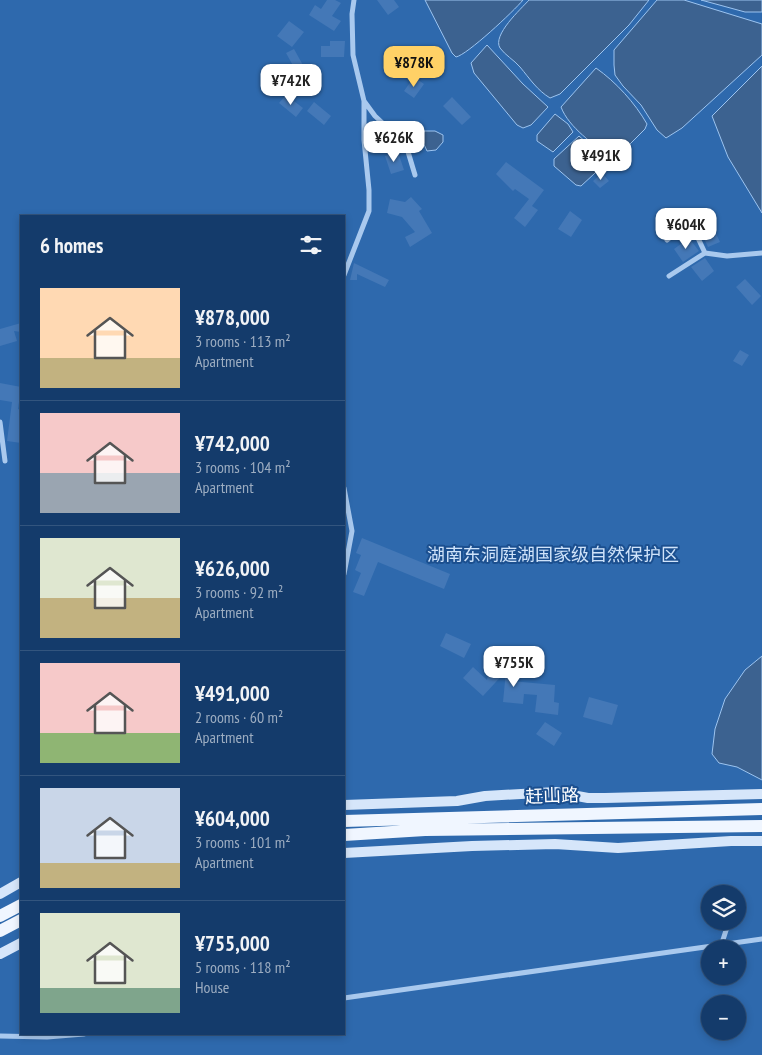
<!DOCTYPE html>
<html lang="en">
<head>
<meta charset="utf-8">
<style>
  body { margin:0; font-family:"PT Sans Narrow","Noto Sans SC",sans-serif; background:#1d4271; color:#f1f3f6; height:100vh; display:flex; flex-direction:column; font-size:19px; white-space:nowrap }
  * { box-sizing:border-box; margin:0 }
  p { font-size:16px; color:#9dadc1 }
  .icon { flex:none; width:28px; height:28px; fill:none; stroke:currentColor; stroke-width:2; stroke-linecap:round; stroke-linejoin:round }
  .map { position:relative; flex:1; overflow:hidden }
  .sheet { position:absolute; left:20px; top:215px; width:325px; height:820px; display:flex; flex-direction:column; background:#143b6b; border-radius:0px; box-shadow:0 2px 8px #0003,0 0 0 1px #33557e }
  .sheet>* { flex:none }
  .fabs { position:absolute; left:701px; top:885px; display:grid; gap:10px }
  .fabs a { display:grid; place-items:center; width:45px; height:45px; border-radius:50%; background:#143b6b; box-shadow:0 2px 8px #0003,0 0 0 1px #33557e; font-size:25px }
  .price { position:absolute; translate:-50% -42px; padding:0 11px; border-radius:10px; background:#fff; color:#222; font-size:16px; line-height:32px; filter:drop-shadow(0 1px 2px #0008) }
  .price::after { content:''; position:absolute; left:50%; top:30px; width:15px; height:11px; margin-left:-8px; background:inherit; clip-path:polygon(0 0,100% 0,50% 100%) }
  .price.on { background:#ffd166; color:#111 }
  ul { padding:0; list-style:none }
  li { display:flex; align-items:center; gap:15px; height:125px; padding:0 20px }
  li+li { border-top:1px solid #33557e }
  li span { display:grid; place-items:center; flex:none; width:140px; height:100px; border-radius:0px; color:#555 }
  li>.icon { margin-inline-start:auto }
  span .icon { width:60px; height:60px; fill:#fffc; stroke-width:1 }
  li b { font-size:21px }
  h2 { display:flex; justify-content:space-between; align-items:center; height:60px; padding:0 20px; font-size:21px }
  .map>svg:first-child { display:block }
  .green { fill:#2e69ad; fill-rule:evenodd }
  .water { fill:#3c6290; stroke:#9cc4f0 }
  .building { fill:#4478b7 }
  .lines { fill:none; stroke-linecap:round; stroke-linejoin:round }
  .minor { stroke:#a9c9ee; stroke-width:5 }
  .secondary { stroke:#d6e6fa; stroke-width:10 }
  .primary { stroke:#f0f6ff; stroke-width:12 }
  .labels { text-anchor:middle; stroke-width:4; stroke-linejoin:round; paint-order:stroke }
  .park-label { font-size:18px; fill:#cfe3fa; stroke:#1b4f8f }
  .street-label { font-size:18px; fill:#fff; stroke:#1b4f8f }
</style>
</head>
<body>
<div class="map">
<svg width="762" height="1055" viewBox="0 0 762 1055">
  <rect width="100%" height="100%" fill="#1b4f8f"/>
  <path class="green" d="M0,0H762V1055H0ZM21,216H344V1034H21ZM710,894H738V921H710ZM710,949H738V976H710ZM710,1004H738V1031H710Z"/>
  <path class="water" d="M425,0H523C514,11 467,55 456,57L452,53Z
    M529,0H649L629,25L560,94L550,98C537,90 530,79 520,67C514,60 505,55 500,48C492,35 521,9 529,0Z
    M657,0H684L762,24V55L682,128L666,138L657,130L641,105L623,86L615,75L614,65V50Z
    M701,0H762V12H745Z
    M487,45L523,84L548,107L531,125L523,128L517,125L474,73L471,63Z
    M762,66V213L728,157L712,116Z
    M596,68C616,82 635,103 647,124L645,129L616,158H611C594,144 569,128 561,107Z
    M555,114L568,124L573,132L553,152L537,141V135Z
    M424,131H435L443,135V142L436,150L427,151L422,140Z
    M579,136L608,161L581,186L576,185L554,166V159Z
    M762,656V780L737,767L719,763L712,754L715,729L725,699L745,670Z"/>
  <path class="building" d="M327,0H335L341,3L332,16L341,21L334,31L309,15L315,5L321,9Z
    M377,0H394L399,7L388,15Z
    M289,21L304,32L292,47L277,36Z
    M330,41H345L344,57H321V46H330Z
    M294,49L304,67L296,71L286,53Z
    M414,77L424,84L414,98L404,91Z
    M286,95L303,108L296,117L279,103Z
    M452,97L471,117L462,125L443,106Z
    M314,102L331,116L324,125L307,111Z
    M398,152L404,170L391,174L385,156Z
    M506,162L544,190L532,206L538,210L525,227L514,218L529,199L515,189L513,191L496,174Z
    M602,173L609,181L600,188L593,181Z
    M411,197L422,209L419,211L432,233L410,247L405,237L415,232L402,217L387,213L390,199L405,202Z
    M705,210L720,242L708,247L693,215Z
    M570,211L582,220L571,237L558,229Z
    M689,238L699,251L683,262L674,249Z
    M705,258L714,271L702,281L691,267Z
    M354,263L389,280L385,287L357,274V280H350Z
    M745,279L761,296L752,305L736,287Z
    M21,323V332L14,331L17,341L0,346V329Z
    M740,350L749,355L742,366L733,361Z
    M0,383L21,387L18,409L21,410V443L7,441L12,402L0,400Z
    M362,538L450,574L444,589L378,562L364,596L353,592L361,573L355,570L361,555L356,553Z
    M446,633L471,644L464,658L440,646Z
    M491,660L514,664L511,681L555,685L554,702L559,703L558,715L535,712L537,695L524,694L523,704L503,702L506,671L483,696L463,678L473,667L487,680Z
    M589,697L618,705L612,725L583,717Z
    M545,722L562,733L554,746L536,734Z"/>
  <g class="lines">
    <path class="minor" d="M364,101L375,116L406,145L415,175
      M667,240L690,221L705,253
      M344,275L369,211V190L364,140V101L353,55L352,14L354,0
      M669,276L705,253L727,256L762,253
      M0,422L5,461
      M344,488L352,531L344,574
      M721,946L729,921
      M344,998L762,939
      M0,1036L47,1037L84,1034"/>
    <path class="secondary" d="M344,805L457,801L485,796L556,792L588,798H605L762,794
      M344,853L472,846L555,844L618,848L731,841H762
      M0,894L21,882
      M0,954L21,943"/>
    <path class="primary" d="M344,821L762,809
      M344,835L425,830L762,826
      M0,916L21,905
      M0,931L21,920"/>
  </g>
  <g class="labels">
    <g class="park-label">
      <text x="553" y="561">湖南东洞庭湖国家级自然保护区</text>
    </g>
    <g class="street-label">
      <text transform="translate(552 796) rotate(-2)" y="6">赶山路</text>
    </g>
  </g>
</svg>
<div class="fabs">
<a><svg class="icon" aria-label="layers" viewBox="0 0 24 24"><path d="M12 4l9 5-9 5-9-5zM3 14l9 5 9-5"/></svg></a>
<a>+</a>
<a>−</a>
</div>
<b class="price on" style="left:414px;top:88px">¥878K</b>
<b class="price" style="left:291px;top:106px">¥742K</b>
<b class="price" style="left:394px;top:163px">¥626K</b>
<b class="price" style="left:601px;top:181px">¥491K</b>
<b class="price" style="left:686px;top:250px">¥604K</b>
<b class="price" style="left:514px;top:688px">¥755K</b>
<section class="sheet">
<h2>6 homes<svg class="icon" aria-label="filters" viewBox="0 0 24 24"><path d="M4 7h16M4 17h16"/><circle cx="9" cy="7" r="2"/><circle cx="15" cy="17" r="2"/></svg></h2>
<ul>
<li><span style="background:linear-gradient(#ffd9b3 70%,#c2b280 0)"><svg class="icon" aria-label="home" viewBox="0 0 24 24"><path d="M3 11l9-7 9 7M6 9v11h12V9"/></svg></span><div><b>¥878,000</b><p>3 rooms · 113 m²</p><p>Apartment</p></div></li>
<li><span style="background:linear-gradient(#f6c9c9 60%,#9aa5b1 0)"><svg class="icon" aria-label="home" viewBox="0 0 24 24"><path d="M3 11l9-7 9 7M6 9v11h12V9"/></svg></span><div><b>¥742,000</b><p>3 rooms · 104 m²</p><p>Apartment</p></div></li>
<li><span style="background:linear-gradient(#dfe7d0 60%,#c2b280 0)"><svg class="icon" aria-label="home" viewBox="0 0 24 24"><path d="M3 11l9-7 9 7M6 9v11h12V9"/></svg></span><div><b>¥626,000</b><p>3 rooms · 92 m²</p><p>Apartment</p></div></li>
<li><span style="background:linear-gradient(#f6c9c9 70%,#8fb573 0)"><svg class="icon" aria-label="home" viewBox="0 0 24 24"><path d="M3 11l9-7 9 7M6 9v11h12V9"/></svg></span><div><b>¥491,000</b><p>2 rooms · 60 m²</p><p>Apartment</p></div></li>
<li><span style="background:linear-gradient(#c9d6e8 75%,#c2b280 0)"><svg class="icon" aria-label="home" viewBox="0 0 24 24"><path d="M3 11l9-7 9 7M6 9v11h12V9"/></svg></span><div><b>¥604,000</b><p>3 rooms · 101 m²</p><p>Apartment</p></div></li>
<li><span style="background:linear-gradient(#dfe7d0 75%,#7fa58c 0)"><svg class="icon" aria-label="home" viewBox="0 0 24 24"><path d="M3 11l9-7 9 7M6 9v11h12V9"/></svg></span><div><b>¥755,000</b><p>5 rooms · 118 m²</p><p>House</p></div></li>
</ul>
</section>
</div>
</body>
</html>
